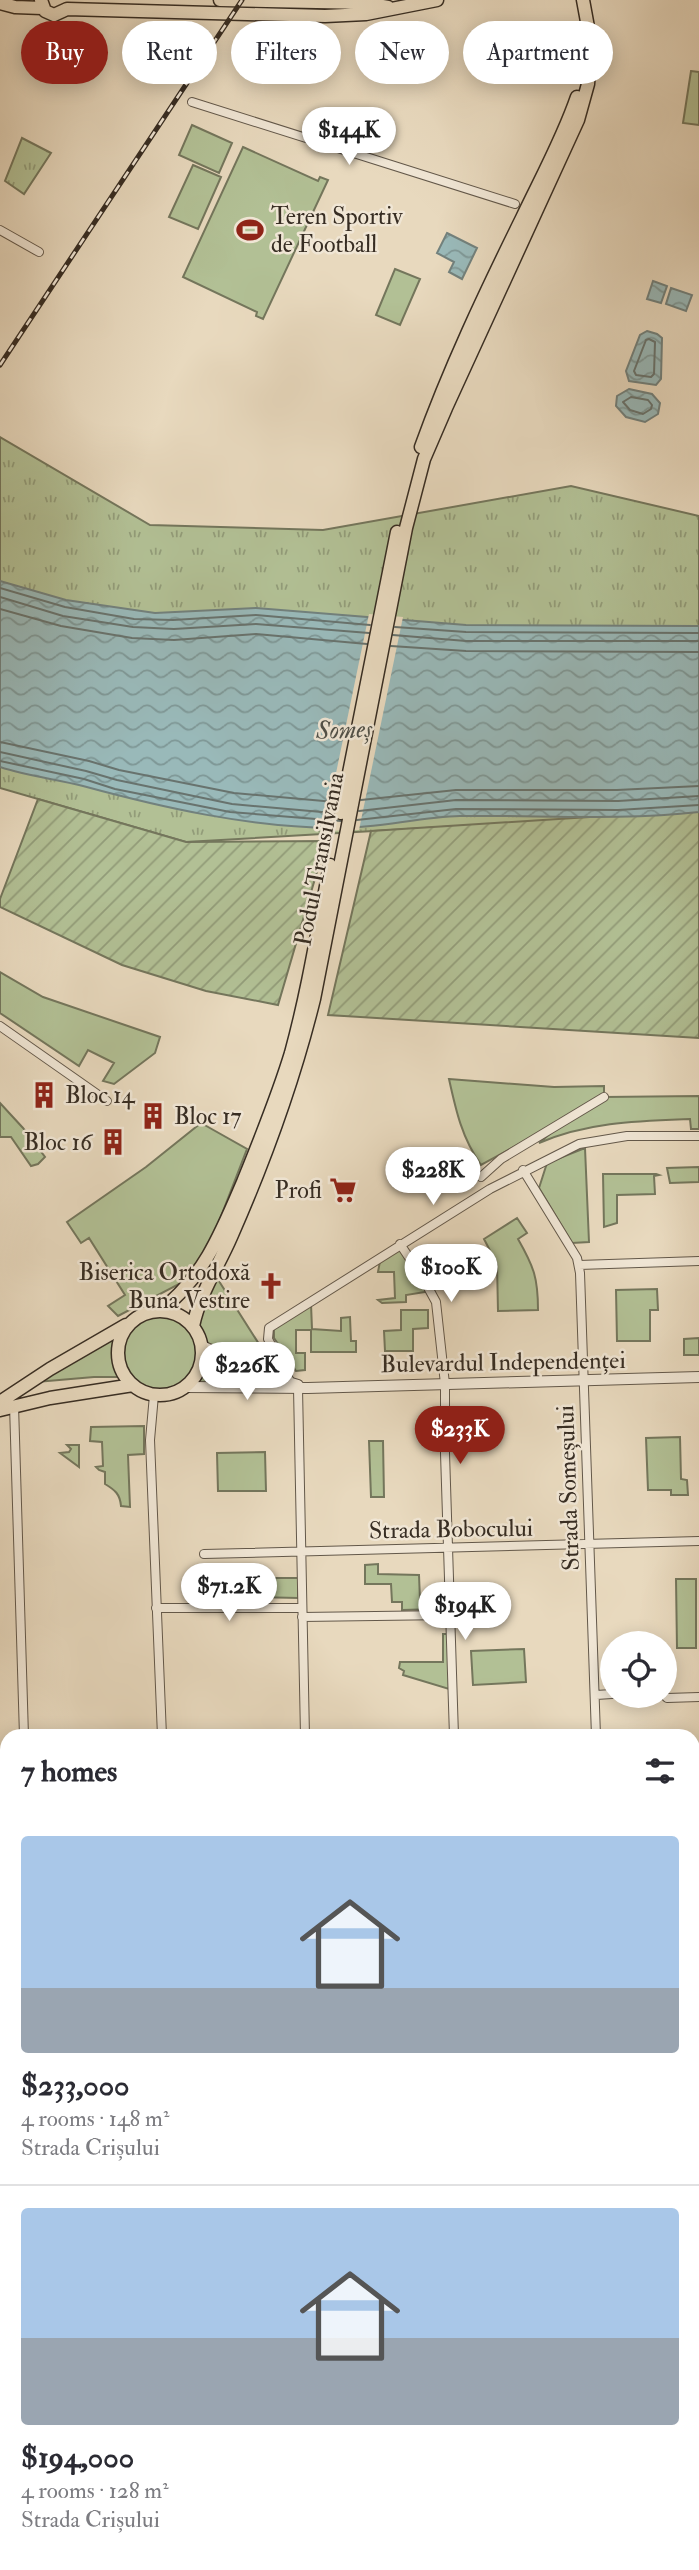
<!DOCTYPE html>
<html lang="en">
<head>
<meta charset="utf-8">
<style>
  body { margin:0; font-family:"IM FELL Double Pica",serif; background:#f2f2f3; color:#2b2b33; height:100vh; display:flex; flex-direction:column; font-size:26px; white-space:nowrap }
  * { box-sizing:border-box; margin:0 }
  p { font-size:23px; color:#7c7c81 }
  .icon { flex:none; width:38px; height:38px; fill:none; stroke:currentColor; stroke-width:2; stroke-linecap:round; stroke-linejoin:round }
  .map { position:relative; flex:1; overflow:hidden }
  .sheet { position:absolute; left:0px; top:1729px; width:700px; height:842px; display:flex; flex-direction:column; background:#fff; border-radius:21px 21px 0 0; box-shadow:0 4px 18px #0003 }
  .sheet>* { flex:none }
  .hud { position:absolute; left:21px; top:21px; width:658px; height:63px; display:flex; gap:14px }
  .fabs { position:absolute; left:600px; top:1631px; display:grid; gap:14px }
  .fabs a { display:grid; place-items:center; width:77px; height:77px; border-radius:50%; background:#fff; box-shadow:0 4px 18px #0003; font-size:35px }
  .price { position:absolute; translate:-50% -60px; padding:0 16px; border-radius:24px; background:#fff; color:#222; font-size:23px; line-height:46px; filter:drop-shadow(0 2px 4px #0008) }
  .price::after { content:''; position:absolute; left:50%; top:42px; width:21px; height:16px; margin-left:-10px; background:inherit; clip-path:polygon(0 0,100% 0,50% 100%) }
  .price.selected { background:#8f2418; color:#fff }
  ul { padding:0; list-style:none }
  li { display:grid; align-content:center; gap:14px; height:371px; padding:0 21px }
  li+li { border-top:2px solid #e1e1e2 }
  li span { display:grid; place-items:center; height:217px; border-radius:7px; color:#555 }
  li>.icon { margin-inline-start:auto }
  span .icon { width:126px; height:126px; fill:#fffc; stroke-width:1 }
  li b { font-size:30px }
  h2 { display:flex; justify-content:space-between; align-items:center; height:84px; padding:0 21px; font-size:30px }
  .chip { padding:0 24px; border-radius:32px; background:#fff; box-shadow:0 4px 18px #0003; font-size:24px; line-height:63px }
  .chip.selected { background:#8f2418; color:#fff }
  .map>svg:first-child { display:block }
  .grass { fill:#b2c095; stroke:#74765c; stroke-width:2 }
  .park { fill:url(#park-tufts); stroke:#74765c; stroke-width:2 }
  .garden { fill:url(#garden-furrows); stroke:#74765c; stroke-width:2 }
  .water { fill:url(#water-waves); stroke:#72817d; stroke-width:2 }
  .pier { fill:#e8d9be }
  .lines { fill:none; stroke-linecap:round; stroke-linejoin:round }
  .shore { stroke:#68736e; stroke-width:2 }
  .minor-casing { stroke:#63584a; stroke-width:10 }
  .tertiary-casing { stroke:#63584a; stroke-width:12 }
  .secondary-casing { stroke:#372d23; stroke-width:13 }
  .primary-casing { stroke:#372d23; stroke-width:15 }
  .minor { stroke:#f0e6d5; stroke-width:8 }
  .tertiary { stroke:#f0e6d5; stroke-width:10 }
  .secondary { stroke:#f0e6d5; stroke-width:10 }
  .primary { stroke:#e8d9be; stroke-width:12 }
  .rail-casing { stroke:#372d23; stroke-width:5 }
  .rail { stroke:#f0e6d5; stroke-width:2.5; stroke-dasharray:8; stroke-linecap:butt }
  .labels { text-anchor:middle; stroke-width:5; stroke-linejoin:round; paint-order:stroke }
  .poi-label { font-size:24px; fill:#372d23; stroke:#f0e6d5; text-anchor:start }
  .street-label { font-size:24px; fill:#372d23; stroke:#f0e6d5 }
  .water-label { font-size:26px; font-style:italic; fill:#505048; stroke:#f0e6d5 }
</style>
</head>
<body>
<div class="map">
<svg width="699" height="2570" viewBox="0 0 699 2570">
  <defs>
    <pattern id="park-tufts" width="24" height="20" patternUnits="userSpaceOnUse" patternTransform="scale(1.75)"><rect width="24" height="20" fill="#b2c095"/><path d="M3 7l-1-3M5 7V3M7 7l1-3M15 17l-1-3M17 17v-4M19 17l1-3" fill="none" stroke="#929c79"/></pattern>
    <pattern id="garden-furrows" width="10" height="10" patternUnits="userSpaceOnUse" patternTransform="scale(1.75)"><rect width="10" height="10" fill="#b2c095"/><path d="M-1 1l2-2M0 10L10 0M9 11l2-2" fill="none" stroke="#929c79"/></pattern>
    <pattern id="water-waves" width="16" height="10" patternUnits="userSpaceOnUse" patternTransform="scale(1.75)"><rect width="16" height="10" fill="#99b9b9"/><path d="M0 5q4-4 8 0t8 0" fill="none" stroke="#7e9796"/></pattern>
  </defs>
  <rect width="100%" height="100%" fill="#e8d9be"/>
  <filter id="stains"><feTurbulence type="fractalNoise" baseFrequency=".00286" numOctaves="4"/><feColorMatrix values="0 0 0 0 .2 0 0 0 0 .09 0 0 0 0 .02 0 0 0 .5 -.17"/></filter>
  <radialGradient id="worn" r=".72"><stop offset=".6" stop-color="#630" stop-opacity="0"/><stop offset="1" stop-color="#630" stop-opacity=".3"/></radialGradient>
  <path class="grass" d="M691,71L699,72V125L683,123Z
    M192,125L232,143L219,173L179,155Z
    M243,147L318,181L320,177L328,180L263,319L256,316L257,312L183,277Z
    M193,165L221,177L198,229L169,217Z
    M395,269L420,279L400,325L376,315Z
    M0,972L43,997L160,1037L155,1053L114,1084L103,1081L114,1063L88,1050L79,1066L0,1013Z
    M449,1079L554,1087L604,1086V1097L699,1096V1129H691L690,1119C637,1121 588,1122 539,1143L563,1123L530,1138L481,1165C462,1138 456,1111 449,1079Z
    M0,1103L23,1128L45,1157L38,1164L31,1166L11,1137H0Z
    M201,1123L247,1149L213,1237L200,1262L183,1282L118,1316L108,1306L125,1295L89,1238L81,1243L67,1222L146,1167Z
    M585,1148L589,1242L572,1243L539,1188L547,1163Z
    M699,1167V1182L670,1183L667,1168Z
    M656,1174L659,1175L654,1176L655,1194L617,1195V1223L604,1227L603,1174Z
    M517,1218L527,1233L518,1239C534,1267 538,1278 538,1310L498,1311L497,1264L484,1239Z
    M400,1244L431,1291L406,1295V1302L382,1303L378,1300L395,1298L394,1272H378L381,1256Z
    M217,1278L280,1377L203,1341C192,1311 203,1304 217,1278Z
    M657,1289L658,1310H650V1341H617L616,1290Z
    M311,1304L312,1329L341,1331V1318L350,1317L351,1341H356V1352H311V1330H296V1353H305V1370L296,1371L274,1338V1328Z
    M401,1310H428V1328L413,1329V1351H385L384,1331L401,1330Z
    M118 1353a42 42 0 1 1 84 0a42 42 0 1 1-84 0Z
    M120,1333C112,1348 115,1363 122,1377H94L36,1382Z
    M699,1338V1355H684V1339Z
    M204,1348L293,1385H190C203,1375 206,1364 204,1348Z
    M144,1426V1454L128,1455L130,1507L121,1506C120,1494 115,1490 105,1484V1472L99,1470L96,1467L103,1466L102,1442L90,1441L91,1427Z
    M680,1437L681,1479L687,1480L688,1495H671V1490H648L646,1438Z
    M369,1441H383L384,1497H371Z
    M67,1445H79V1467L60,1453L69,1452L71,1449Z
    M265,1452L266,1491H218L217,1453Z
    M378,1564V1574L419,1575L420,1600H438V1609L402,1610V1602H392L391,1584H365V1565Z
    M241,1578H298V1598L254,1597V1588Z
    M676,1579H696V1648H677Z
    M443,1634H450L449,1689L403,1675L404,1671L399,1668L400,1662H443Z
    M524,1649L526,1682L473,1685L471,1651Z
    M0,1957L3,2014H7V2119H0Z
    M0,2411H7V2454H0Z
    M18,2564H79L80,2570H18Z"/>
  <path class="park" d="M22,138L51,153L24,194L5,181Z
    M0,437L150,525L323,530L571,486L699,516V812L186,842L0,788Z"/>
  <path class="garden" d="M38,799L186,842L326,841L278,1005L206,991L122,965L0,907V899Z
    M699,810V1038L328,1015L371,831Z"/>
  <path class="water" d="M447,233L477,248L462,279L449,272L454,262L437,253Z
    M653,281L667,286L661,303L647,299Z
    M671,288L692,295L686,311L666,304Z
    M647,331L657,334L662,338L661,379L656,385L629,381L626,371L640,335Z
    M629,389L652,394L660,403L658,414L645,422L626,417L616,406L617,396Z
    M0,581L66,600L155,613L256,608L466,625L699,626V812C620,821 540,815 460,816C418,817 376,829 333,828C249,827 164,808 83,786C55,779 27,776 0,767Z"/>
  <path class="pier" d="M369,614L403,617L359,830L324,831Z"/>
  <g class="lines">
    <path class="shore" d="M649,339L655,342L654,374L651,377L636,375L634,371L646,340Z
      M631,397L648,400L652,405L651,409L643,414L630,410L623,402Z
      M0,588L65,607L134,619L173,620L256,615L370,625
      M0,597L63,616L133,627L174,629L256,624L369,633
      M0,609L61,626L132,638L174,640L256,634L367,644
      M395,627L466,632L699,633
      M393,635L466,641H699
      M391,646L466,651L699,652
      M0,742L89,761L119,770L234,793L335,802
      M0,752L86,771L117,780L232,804L333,813
      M0,761L84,779L115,789L230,812L341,821
      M361,800L456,790H617L699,786
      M359,811L456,800L618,801L699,796
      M357,820L456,809L618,810L699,805"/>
    <defs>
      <path id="minor" d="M192,102L515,204
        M0,230L39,252
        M0,1026L107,1101
        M523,1170L577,1258L580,1273L596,1736
        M481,1177L501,1159L604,1097
        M400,1244L424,1280L436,1302L445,1384V1453L454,1736
        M579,1265L699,1261
        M291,1383L268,1339L269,1328L490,1189L579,1144L627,1136H699
        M298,1388L305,1736
        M154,1395L150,1440L162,1736
        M14,1405L24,1736
        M204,1554L699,1541
        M156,1608H302
        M302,1617L449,1615
        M596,1695L612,1694
        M665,1696L667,1698L699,1697
        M0,1934H7
        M0,2138L7,2137
        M0,2241L7,2264
        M693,2382L699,2381
        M0,2403H7
        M699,2489L696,2490L699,2506
        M0,2495H7
        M693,2538L699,2537
        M90,2564L92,2570
        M172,2564V2570
        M509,2564L511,2570
        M641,2564L643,2570
        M307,2570V2564
        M421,2570V2564"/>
      <path id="tertiary" d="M202,1346L275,1378L298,1385
        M186,1387L308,1388L699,1377"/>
      <path id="secondary" d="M693,1861H699
        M0,1887H7"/>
      <path id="primary" d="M41,0L45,11L54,15L67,9L325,16L366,14L437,0
        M220,0L367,3L388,7
        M0,3L15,7L42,8
        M421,447C449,369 485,293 522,218C541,178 563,138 577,97
        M341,813L397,532
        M161,1310C204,1277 222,1231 243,1182C260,1140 278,1096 291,1053C308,991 318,928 330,865
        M118 1353a42 42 0 1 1 84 0a42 42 0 1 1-84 0Z
        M193,1326C200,1293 218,1267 231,1237C265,1160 294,1080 314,999L406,528L424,459L446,408L578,120L588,84L590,60V38L583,0
        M0,1402L50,1369L126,1325
        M0,1410L50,1398L133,1385"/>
    </defs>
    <use href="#minor" class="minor-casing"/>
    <use href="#tertiary" class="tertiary-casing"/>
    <use href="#secondary" class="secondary-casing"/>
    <use href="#primary" class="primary-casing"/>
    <use href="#minor" class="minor"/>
    <use href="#tertiary" class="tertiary"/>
    <use href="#secondary" class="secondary"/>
    <use href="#primary" class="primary"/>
    <defs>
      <path id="rail" d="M0,365L242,0"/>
    </defs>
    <use href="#rail" class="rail-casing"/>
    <use href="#rail" class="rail"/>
  </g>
  <defs>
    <symbol id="stadium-bare" viewBox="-9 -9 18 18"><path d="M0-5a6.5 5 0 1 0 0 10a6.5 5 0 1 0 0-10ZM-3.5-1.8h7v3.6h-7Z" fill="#8f2418" stroke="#f0e6d5" stroke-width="2.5" paint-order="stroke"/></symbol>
    <symbol id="building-bare" viewBox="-9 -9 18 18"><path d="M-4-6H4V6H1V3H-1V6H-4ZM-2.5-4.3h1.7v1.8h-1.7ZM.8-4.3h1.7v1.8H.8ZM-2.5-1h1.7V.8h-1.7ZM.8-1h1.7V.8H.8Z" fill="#8f2418" stroke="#f0e6d5" stroke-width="2.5" paint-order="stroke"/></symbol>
    <symbol id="supermarket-bare" viewBox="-9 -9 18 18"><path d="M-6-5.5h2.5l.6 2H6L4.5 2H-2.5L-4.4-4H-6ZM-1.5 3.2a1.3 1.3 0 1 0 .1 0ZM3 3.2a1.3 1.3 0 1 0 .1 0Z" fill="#8f2418" stroke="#f0e6d5" stroke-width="2.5" paint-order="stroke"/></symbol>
    <symbol id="church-bare" viewBox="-9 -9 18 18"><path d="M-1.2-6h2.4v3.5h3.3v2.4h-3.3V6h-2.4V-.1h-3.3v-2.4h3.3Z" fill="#8f2418" stroke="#f0e6d5" stroke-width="2.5" paint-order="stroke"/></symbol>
  </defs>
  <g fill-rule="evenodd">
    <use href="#stadium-bare" x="231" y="211" width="38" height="38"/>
    <use href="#building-bare" x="25" y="1076" width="38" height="38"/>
    <use href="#building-bare" x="134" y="1097" width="38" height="38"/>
    <use href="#building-bare" x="94" y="1123" width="38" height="38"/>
    <use href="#supermarket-bare" x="324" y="1171" width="38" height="38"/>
    <use href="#church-bare" x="252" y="1267" width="38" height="38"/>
  </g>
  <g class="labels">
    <g class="poi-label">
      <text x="271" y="224">Teren Sportiv<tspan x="271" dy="28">de Football</tspan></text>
      <text x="65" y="1103">Bloc 14</text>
      <text x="174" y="1124">Bloc 17</text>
      <text x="92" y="1150" text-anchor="end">Bloc 16</text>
      <text x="322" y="1198" text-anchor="end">Profi</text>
      <text x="250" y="1280" text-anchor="end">Biserica Ortodoxă<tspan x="250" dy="28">Buna Vestire</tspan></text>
    </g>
    <g class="street-label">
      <text transform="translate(319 859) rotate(-79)" y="8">Podul Transilvania</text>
      <text transform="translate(503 1362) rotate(-1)" y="8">Bulevardul Independenței</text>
      <text transform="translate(568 1488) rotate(-92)" y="8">Strada Someșului</text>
      <text transform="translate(451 1529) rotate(-1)" y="8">Strada Bobocului</text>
    </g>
    <g class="water-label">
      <text transform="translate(344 729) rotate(-2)" y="9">Someș</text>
    </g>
  </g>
  <rect width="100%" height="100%" filter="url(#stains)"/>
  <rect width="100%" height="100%" fill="url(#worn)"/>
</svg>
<div class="fabs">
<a><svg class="icon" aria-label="locate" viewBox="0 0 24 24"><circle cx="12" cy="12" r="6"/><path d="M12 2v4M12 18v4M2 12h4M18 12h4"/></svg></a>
</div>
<b class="price" style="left:349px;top:167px">$144K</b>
<b class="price" style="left:433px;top:1207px">$228K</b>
<b class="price" style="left:451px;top:1304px">$100K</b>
<b class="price" style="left:247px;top:1402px">$226K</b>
<b class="price selected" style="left:460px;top:1466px">$233K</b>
<b class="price" style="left:229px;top:1623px">$71.2K</b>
<b class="price" style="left:465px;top:1642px">$194K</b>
<div class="hud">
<a class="chip selected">Buy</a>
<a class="chip">Rent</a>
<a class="chip">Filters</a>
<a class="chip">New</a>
<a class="chip">Apartment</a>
</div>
<section class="sheet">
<h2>7 homes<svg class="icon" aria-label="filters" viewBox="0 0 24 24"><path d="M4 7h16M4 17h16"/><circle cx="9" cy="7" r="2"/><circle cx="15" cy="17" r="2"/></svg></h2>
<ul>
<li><span style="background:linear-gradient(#a9c7e8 70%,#9aa5b1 0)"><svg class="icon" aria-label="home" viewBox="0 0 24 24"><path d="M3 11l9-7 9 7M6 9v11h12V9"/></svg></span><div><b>$233,000</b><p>4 rooms · 148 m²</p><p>Strada Crișului</p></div></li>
<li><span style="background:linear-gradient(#a9c7e8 60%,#9aa5b1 0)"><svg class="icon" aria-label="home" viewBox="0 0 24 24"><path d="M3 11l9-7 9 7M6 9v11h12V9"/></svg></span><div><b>$194,000</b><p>4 rooms · 128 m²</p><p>Strada Crișului</p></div></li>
</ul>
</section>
</div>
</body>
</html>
